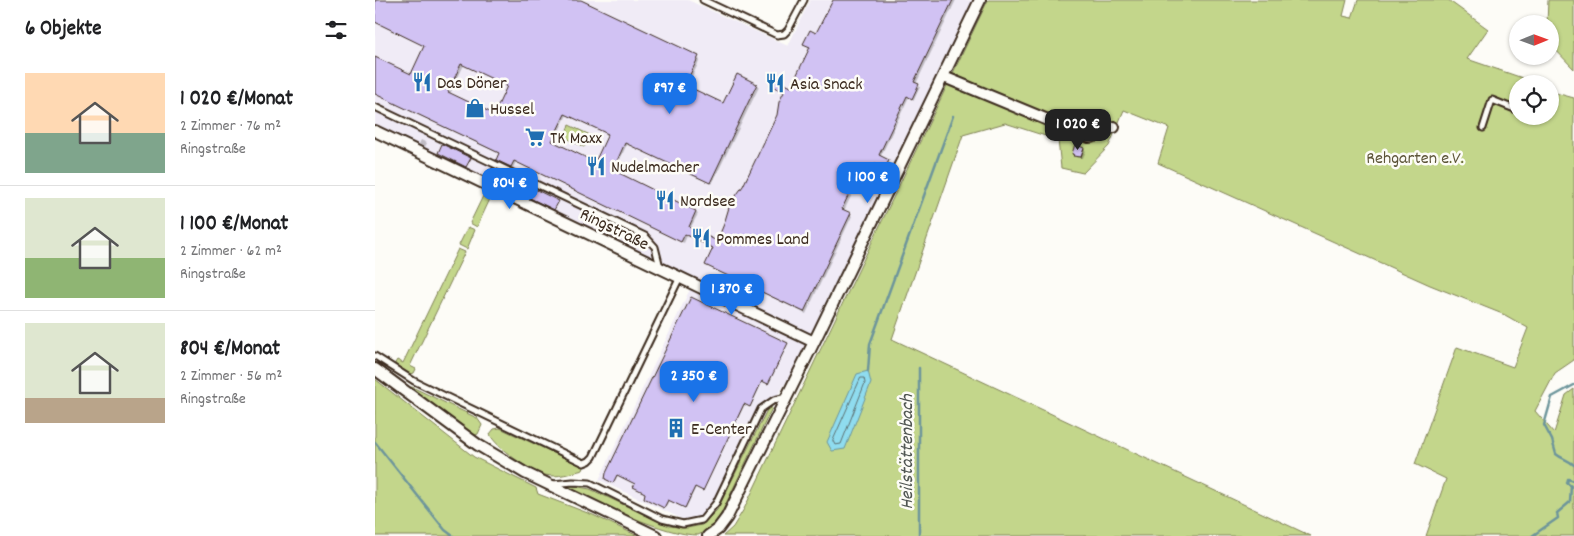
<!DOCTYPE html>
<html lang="de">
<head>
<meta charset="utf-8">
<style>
  body { margin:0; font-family:Dekko,sans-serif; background:#f2f2f2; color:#202124; height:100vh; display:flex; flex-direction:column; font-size:19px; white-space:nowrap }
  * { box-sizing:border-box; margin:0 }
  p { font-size:16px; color:#757577 }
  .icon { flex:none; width:28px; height:28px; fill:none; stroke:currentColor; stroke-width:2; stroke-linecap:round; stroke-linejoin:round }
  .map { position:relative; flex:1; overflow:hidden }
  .side { display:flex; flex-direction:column; background:#fff; width:375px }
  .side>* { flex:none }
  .needle { width:32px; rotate:89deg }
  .tools { position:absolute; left:1134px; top:15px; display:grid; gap:10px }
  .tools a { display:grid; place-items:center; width:50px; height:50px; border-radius:50%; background:#fff; box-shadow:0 1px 4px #0004; font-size:25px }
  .price { position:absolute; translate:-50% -42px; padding:0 11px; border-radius:10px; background:#1a73e8; color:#fff; font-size:16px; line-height:32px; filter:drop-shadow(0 1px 2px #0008) }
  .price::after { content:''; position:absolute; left:50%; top:30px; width:15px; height:11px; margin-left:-8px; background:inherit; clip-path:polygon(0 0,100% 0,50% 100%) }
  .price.on { background:#222; color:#fff }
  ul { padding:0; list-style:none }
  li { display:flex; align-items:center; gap:15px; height:125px; padding:0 25px }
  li+li { border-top:1px solid #e0e0e0 }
  li span { display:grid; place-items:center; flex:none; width:140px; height:100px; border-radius:0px; color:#555 }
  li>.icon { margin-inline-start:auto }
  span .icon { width:60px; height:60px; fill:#fffc; stroke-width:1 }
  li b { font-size:21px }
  h2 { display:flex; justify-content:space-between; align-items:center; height:60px; padding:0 25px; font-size:21px }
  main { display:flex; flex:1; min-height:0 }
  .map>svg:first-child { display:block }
  .built { fill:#f0ebf6 }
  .green { fill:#c3d68b; stroke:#7f8054 }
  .water { fill:#8fdcef; stroke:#6d959b }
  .shadow { fill:#0003; fill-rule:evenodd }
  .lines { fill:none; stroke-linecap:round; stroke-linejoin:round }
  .shore { stroke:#5d7172; stroke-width:1 }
  .stream { stroke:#6d959b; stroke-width:2.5 }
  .building { fill:#d1c2f3; stroke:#3b2a1e; fill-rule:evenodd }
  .service-casing { stroke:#3b2a1e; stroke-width:9 }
  .minor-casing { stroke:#3b2a1e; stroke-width:14 }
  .service { stroke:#fdfcf7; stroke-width:5 }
  .minor { stroke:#fdfcf7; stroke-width:10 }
  .labels { text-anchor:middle; stroke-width:5; stroke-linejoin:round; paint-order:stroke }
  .poi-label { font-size:18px; fill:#3b2a1e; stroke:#fdfcf7; text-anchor:start }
  .park-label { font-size:18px; fill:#5d5539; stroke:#fdfcf7 }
  .street-label { font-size:18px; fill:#3b2a1e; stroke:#fdfcf7 }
  .water-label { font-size:19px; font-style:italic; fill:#505652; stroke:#fdfcf7 }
</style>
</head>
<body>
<main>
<section class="side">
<h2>6 Objekte<svg class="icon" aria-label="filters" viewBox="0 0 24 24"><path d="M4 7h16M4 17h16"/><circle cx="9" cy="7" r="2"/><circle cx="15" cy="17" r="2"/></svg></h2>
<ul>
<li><span style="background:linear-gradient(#ffd9b3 60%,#7fa58c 0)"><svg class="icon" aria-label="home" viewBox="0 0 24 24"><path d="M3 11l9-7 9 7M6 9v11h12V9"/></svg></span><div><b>1 020 €/Monat</b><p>2 Zimmer · 76 m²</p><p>Ringstraße</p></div></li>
<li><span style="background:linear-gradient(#dfe7d0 60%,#8fb573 0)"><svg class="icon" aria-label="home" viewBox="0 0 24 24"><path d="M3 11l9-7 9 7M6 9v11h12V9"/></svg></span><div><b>1 100 €/Monat</b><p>2 Zimmer · 62 m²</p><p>Ringstraße</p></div></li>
<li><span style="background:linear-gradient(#dfe7d0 75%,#b9a48a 0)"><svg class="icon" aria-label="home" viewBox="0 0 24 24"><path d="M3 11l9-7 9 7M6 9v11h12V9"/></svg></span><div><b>804 €/Monat</b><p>2 Zimmer · 56 m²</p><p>Ringstraße</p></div></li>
</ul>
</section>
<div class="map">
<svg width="1199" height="536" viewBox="0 0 1199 536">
  <rect width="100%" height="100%" fill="#fdfcf7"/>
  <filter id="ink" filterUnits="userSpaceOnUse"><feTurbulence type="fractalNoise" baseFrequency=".02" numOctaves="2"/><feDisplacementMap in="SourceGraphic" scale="10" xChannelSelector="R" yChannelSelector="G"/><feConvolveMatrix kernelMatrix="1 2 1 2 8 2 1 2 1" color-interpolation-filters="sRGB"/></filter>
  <g filter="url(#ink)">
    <path class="built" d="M0,0H313L413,46L435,0H599L419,369L322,526L224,480L318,283L0,124Z"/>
    <path class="green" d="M613,0H972L968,16L977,18L983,0H1073L1113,29L1092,59L1165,84H1142V116H1175V89L1177,92L1199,98V360L1180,373L1160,411L1179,433L1191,395L1199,389V536H1051L1071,479L1040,464L1082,347L1138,367L1153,328L1130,315L1055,285L783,163L794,128L749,110L734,146L708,173L686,168L683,140L630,123L588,135L517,339L936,536H348L358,527L369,509Z
      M1173,0H1199V69L1175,44V24H1172Z
      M194,125L215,135L209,147L189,137Z
      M108,196L115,199L102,227L95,223Z
      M93,227L100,230L92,249L84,245Z
      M83,249L90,252L35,366L41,369L39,373L36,374L21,367L20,363L22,360L28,363Z
      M0,379L99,457L161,488L163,494L218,515L263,536H0Z
      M37,387L102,418L107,425L103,434L98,436L33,388Z
      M394,406L397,408L344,518C338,524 331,532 323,535C292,536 220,502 190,487L193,485L215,489L294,526L312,528L327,525L342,510Z
      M125,428L209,467L208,470C196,473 183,478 170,475C157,473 119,446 115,434L119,429Z"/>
    <path class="water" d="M493,371L496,383L470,449L457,451L452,442L482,374Z"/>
    <path class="shadow" d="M0,0H204L323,58L325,60L312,87L348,105L362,76L382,85L384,87L337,184L252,144L239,173L320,212L323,214L315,229L342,242L403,116L410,92L396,85L416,88L436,48L430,44L442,35L459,0H581L541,84L545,87L539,100L534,97L505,158L515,163L512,170L502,165L492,186L483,182L469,211L477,216L431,314L334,266L339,249L312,236L309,243L141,162L138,168L122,159L125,154L0,94V58L37,76L50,46L0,22ZM89,65L133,86L119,115L75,94ZM192,115L234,135L220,164L178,143Z
      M46,140L52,143L50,147L44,144Z
      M709,149L711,151L708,158H702L700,156Z
      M412,344L394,384L388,381L375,407L370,404L328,490L321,487L311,508L294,500L290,508L271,498V493L261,484L243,475L239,483L232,480Z"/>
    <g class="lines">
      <path class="shore" d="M486,378H489L490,383L466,444L460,445L458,441Z"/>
      <path class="stream" d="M544,368V536
        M493,371L495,344L578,116
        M1199,385L1177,397L1169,425L1177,440L1181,454C1187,459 1192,459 1199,465
        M0,442L70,530L78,536
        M1157,536L1183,518L1182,513L1195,502L1196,486L1192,483L1193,479L1199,481"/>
    </g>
    <path class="building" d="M0,0H206L324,56L310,85L348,103L362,74L382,84L335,183L250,143L238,170L321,211L314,227L342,241L349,224L355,204L368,186L402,115L404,102L409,92L395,85L398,78L416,87L435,47L428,44L435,30L441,33L458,0H578L539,82L544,84L537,99L532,96L504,155L514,160L510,169L500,164L489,185L480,181L467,209L476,213L429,312L330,265L338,248L310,234L306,242L139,161L136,167L121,160L124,153L0,94V57L36,74L49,46L0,22ZM86,64L132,86L119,114L73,92ZM190,114L233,134L220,162L177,141Z
      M67,144L96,158L91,167L63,153Z
      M700,144L709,148L706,157L698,156L699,155L697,154Z
      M117,168L184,201L179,210L112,177Z
      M316,297L413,343L393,384L387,381L375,407L369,404L328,491L320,487L310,508L293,500L289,508L269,498L270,493L258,487L260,484L242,475L238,483L230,479L231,473Z"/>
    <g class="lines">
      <defs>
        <path id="service" d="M328,0L402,35L409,34L413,30L429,0
          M0,107L270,236L280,247L285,267
          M1108,128L1117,100L1142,110
          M0,356L39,381L209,463L214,461L218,457L305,277
          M178,484L198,482L215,483L287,519L308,524L327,520L341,503L386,409L399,400L412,397"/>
        <path id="minor" d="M569,77L714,137C725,137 729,129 739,127
          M0,131L439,342
          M0,369L103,445L150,473L281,536
          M333,536L343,529L352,517L439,342L605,0"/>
      </defs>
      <use href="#service" class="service-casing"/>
      <use href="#minor" class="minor-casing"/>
      <use href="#service" class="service"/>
      <use href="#minor" class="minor"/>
    </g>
  </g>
  <defs>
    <symbol id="restaurant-bare" viewBox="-9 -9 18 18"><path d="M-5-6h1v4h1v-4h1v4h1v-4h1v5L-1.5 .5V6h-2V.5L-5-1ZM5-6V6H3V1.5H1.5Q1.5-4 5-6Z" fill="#1f6fb2" stroke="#fdfcf7" stroke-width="2.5" paint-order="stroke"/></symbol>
    <symbol id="shop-bare" viewBox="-9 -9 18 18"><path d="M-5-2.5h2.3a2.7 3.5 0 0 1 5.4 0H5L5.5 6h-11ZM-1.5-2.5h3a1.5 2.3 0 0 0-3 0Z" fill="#1f6fb2" stroke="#fdfcf7" stroke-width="2.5" paint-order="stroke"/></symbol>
    <symbol id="supermarket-bare" viewBox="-9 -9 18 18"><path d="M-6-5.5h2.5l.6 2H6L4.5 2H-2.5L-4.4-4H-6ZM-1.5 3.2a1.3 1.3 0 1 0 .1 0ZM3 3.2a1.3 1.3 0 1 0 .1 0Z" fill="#1f6fb2" stroke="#fdfcf7" stroke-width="2.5" paint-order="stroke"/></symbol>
    <symbol id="building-bare" viewBox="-9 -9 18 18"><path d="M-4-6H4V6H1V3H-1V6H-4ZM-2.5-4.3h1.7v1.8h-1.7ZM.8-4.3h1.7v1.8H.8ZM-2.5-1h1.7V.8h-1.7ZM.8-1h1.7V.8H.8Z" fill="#1f6fb2" stroke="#fdfcf7" stroke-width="2.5" paint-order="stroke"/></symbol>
  </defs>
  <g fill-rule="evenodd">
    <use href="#restaurant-bare" x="33" y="68" width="28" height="28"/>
    <use href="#restaurant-bare" x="386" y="69" width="28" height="28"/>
    <use href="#shop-bare" x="86" y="94" width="28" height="28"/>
    <use href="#supermarket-bare" x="146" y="123" width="28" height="28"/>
    <use href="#restaurant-bare" x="207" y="152" width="28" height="28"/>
    <use href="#restaurant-bare" x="276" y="186" width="28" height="28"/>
    <use href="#restaurant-bare" x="312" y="224" width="28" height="28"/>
    <use href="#building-bare" x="287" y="414" width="28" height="28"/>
  </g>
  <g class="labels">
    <g class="poi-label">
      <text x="62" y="88">Das Döner</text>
      <text x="415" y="89">Asia Snack</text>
      <text x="115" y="114">Hussel</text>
      <text x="175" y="143">TK Maxx</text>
      <text x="236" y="172">Nudelmacher</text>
      <text x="305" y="206">Nordsee</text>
      <text x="341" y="244">Pommes Land</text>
      <text x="316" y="434">E-Center</text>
    </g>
    <g class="park-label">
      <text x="1040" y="163">Rehgarten e.V.</text>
    </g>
    <g class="street-label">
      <text transform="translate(240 228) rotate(26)" y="6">Ringstraße</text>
    </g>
    <g class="water-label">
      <text transform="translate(530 452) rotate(-90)" y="7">Heilstättenbach</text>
    </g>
  </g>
</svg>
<div class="tools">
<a><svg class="needle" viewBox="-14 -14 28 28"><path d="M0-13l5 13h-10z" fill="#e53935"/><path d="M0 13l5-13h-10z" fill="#757577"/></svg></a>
<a><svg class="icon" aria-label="locate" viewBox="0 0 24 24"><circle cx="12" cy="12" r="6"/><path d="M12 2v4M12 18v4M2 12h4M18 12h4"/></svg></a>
</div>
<b class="price" style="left:295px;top:115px">897 €</b>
<b class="price on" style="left:703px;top:151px">1 020 €</b>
<b class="price" style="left:493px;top:204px">1 100 €</b>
<b class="price" style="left:135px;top:210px">804 €</b>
<b class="price" style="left:357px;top:316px">1 370 €</b>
<b class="price" style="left:319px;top:403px">2 350 €</b>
</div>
</main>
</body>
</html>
